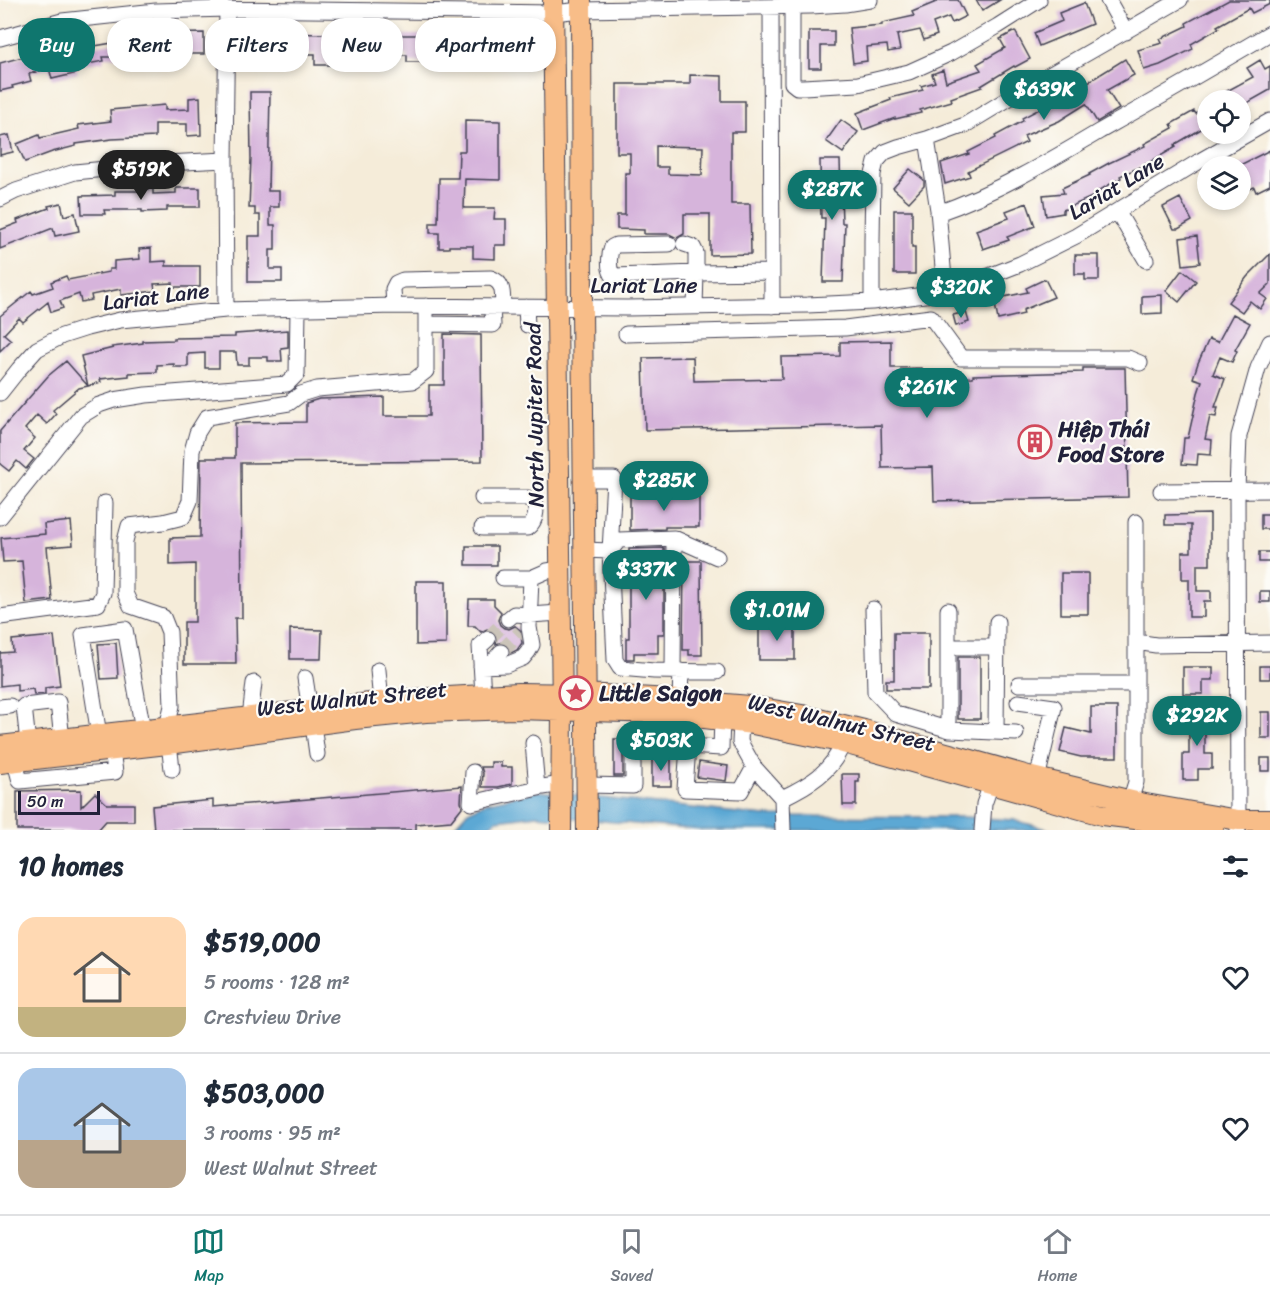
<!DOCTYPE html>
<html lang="en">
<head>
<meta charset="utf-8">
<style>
  body { margin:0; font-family:Sriracha,sans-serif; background:#f6f6f7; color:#1f2937; height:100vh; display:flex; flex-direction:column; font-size:22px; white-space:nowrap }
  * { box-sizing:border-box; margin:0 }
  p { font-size:20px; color:#747a83 }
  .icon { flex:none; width:33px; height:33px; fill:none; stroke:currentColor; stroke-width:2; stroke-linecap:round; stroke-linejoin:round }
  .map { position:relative; height:830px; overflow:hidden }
  .drawer { display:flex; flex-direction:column; background:#fff; flex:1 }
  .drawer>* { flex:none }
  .hud { position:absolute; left:18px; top:18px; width:600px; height:54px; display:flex; gap:12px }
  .tools { position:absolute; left:1197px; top:90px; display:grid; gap:12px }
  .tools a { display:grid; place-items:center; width:54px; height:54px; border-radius:50%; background:#fff; box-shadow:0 3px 9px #0003; font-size:30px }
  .scale { position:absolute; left:18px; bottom:15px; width:82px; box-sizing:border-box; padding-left:6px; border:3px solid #22223b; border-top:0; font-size:16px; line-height:21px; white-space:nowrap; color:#22223b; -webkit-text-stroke:4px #fdfcf7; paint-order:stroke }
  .price { position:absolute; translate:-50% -51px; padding:0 14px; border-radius:21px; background:#0f766e; color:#fff; font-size:20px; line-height:39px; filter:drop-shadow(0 2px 3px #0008) }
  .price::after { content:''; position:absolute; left:50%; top:36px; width:18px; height:14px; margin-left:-9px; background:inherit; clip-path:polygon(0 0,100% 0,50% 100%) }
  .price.on { background:#222; color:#fff }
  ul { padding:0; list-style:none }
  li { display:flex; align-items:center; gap:18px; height:150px; padding:0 18px }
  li+li { border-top:2px solid #e0e1e3 }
  li span { display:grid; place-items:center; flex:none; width:168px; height:120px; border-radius:18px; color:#555 }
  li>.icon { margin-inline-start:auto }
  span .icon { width:72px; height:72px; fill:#fffc; stroke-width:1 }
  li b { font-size:26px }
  h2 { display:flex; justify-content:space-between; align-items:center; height:72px; padding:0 18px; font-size:26px }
  .tag { padding:0 21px; border-radius:24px; background:#fff; box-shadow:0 3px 9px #0003; font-size:21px; line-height:54px }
  .tag.on { background:#0f766e; color:#fff }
  .menu { display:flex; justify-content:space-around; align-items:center; height:84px; border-top:2px solid #e0e1e3; background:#fff; font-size:16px; color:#747a83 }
  .menu a { display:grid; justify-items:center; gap:3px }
  .menu .on { color:#0f766e }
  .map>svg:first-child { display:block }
  .water { fill:#5ba8d4; stroke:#3e6588; stroke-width:1.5 }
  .building { fill:#d6b4db; fill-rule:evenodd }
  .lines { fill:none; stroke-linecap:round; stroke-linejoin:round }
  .minor-tunnel { stroke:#cbc4b9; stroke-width:15; stroke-dasharray:15 8; stroke-linecap:butt }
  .minor-casing { stroke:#424053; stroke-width:17 }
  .major-casing { stroke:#424053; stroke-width:22 }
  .minor { stroke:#fff; stroke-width:15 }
  .major { stroke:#f8bd88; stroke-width:20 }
  .labels { text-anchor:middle; stroke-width:4.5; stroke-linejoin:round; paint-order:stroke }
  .street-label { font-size:22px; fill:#22223b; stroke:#fdfcf7 }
  .poi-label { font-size:22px; font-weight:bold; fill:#22223b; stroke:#fdfcf7; text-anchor:start }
</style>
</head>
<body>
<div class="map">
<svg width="1270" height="830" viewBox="0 0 1270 830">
  <rect width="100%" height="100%" fill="#fdfcf7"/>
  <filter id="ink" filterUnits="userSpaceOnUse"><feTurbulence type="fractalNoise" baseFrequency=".0167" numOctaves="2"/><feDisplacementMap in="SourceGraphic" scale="12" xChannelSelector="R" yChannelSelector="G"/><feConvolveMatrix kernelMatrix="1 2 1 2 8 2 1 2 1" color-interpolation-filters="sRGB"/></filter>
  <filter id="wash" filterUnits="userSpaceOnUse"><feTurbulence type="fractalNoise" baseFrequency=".008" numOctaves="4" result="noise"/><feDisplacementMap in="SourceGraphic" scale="24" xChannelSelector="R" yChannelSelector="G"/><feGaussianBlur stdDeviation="1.35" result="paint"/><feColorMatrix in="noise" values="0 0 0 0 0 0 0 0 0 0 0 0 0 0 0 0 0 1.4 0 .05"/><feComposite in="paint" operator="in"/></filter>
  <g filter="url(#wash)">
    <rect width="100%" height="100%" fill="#f5ecd9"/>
    <path class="water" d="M538,791L766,816L966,817L1014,820L1050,830H701L537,815L497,820L483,830H451L468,811L485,803Z"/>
    <g id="blocks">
      <path class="building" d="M941,0H958L966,16L952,23L949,17L933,23L937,35L924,40L920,30L897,35L900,50L888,52L887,45L866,47L867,61L853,63L849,28L882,25V23L914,16L912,12Z
        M976,0H1000L982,11Z
        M1229,0H1270V4L1252,13L1249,8L1217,26L1219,28L1191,44L1193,49L1160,65L1144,70L1138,50L1162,43L1160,39L1187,26L1186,23Z
        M1084,3L1092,24L1039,46L1034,33L1062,21L1059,13Z
        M809,31H834V46H821V68H809Z
        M1015,31L1030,59L1015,67L1014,66L981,86L982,87L951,98L952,101L920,110L921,113L895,119V118L863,130L857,113L891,100L890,98L923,90L921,86L935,82L932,74L943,70L946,82L981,70L977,64L1005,48L1000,39Z
        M204,33V54H169V65H144V57H103L104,61L76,66L78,73L52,79L49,68L29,74L31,81L12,86L13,88L0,91V63L45,51V49L57,46L61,60L81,55L79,44L88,42L89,47L112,43V39H137V47H156V34Z
        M263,33L328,34V48H346V35H431V36L489,35V57H469V54L421,53V62H407V55L339,56V65H315V54H275V63H250V45H263Z
        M1125,59L1134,75L1107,90L1119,109L1097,122L1086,104L1059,121L1024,136L1027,142L968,171L970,176L945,184L941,163L969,154L968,152L996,138L995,136L1023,121L1022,118L1072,92Z
        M1260,60L1265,69L1270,66V90L1240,107V100H1230L1225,92L1253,77L1247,68Z
        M690,75L722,76V101H745V132H731V204H750L751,254L710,255V214H684V234L677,238L669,234H644V230L617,229V215H625V173H630V153H617V84H690ZM656,146L703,147L702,175L668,174V167H656Z
        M250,92H270L268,191H279V207H270V225H275V250H270V269H282V282H248V236H260V215H255V208H249L251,158Z
        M200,97L201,135L187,136V124H155V137L112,139L76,144V146L52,152L25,162L17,144L39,135L40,138L79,129L78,125L111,121L110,110L165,105V110L189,109V98Z
        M1208,107V125L1174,145L1176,147L1148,163L1120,176L1121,178L1093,194L1094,196L1063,210V213L1046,216L1043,195L1064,193L1062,188L1090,175L1089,174L1109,163L1145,146L1144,144L1173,128L1171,124L1194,111L1196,114Z
        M465,120L500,121V180L465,179L464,208H495L494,219H506V245H495V259L473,258V246H449V248H439V233H430V223H438L439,178H458L459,151H465Z
        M841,120L858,132L843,153L826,141Z
        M9,135L13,152L0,155V137Z
        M1270,150V185L1256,192L1254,187L1246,191L1240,179V165Z
        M820,160H840L842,223H845L843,282H823L825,218H821Z
        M910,169L924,180V186L909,202L893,188Z
        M176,188H200V207H167V211L142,212V210H104L105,214H82L81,196L115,195V191H141V189H153V194L176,193Z
        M1180,198L1192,221L1178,229H1174L1163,207Z
        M61,203L64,216L75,213L79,231L55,236L53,228L0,249V230L18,223L17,220L49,208L48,206Z
        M1027,203L1035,226L1007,237L1009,240L983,249L976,230L1009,218L1006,211Z
        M894,210H912V247H915V274H894Z
        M1197,236L1200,263L1183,265L1180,238Z
        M151,248V262L166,261V266H200V287H173V283L154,284L155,291L121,295V289L91,295L92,300L81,302L79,294L60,301L63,308L51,312L48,302L23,322L19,318L4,334L11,340L0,351V316L31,291L33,294L53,287L51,282L66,276L68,280L109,272V269H114V261L140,259L139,249Z
        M1270,254V284L1260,294L1267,299L1260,309L1250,301L1242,312L1228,302L1247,277Z
        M1075,255H1099V280H1085V274H1075Z
        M1182,270L1196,281L1179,302L1166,291Z
        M1045,279L1054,297L1023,310L1024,314L998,320L994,299L1028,292L1026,288Z
        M1162,295V313L1142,314V296Z
        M966,312L969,322L956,326L953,315Z
        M1233,314L1250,323L1235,350L1237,351L1232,362L1220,357L1213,374L1225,379L1215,407H1218L1216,417L1210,416L1205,439L1212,440L1211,455L1198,454L1197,465L1182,464L1184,438H1188L1198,393L1202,381L1193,378L1198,363L1209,339L1218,342Z
        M288,330V347L281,348L282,361H268V357H249V365H237L236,352H219V368H205V353L188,354V367H174V364L157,365V372L129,373V376L100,379L101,382L88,386L81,356L113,348L112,347L143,343V341L174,340V338L235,337V334Z
        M444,334L481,335L482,461L241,463L242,618H235L236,664H184V622H195V564L170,565V538L200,537L201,458H235V423L306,422V403L319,399L384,397V416H429V385H444Z
        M891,341V368H922V378L973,377V375L1083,372V368H1125L1128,497L934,501L933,467L882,468L881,425L645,430L643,358L693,357L694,381L782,379L781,357L840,356V342Z
        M66,361L88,386L79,388L53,410L56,414L47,424L37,415L25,429L35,438L24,451L34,459L26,469L17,461L9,471L0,464V431L48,376Z
        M630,496H699V527H665V529L630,530Z
        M1210,514V565H1197V591H1211V601H1204V617H1189V579H1182V552H1191V525H1165V515Z
        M1261,514H1270V529H1261Z
        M71,521L73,545L47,547L52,600L26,603L22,561L3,562L1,538L45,534L44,524Z
        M466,546H497V565H466Z
        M664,548V634H658V653H634V659H626V638H629V549Z
        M1259,552H1270V562H1259Z
        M684,561H701L702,655H689V650H683Z
        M1061,573H1088V614H1061Z
        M416,581H446V644L416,645Z
        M1260,591H1270V602H1260Z
        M469,599H494V605L501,612L498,620L500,625L504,628L509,629L515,626L520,630L522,643L517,650L511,653L510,648L507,644L502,642L496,644L497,637L492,630L487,629L481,632L475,626H468Z
        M759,624H795V660H759Z
        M290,629L322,630L321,659H290Z
        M894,633H929V689H886V680H894Z
        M54,636L60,686L45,688V694L34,695L33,689L17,691V684L0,686V653L13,652L12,640Z
        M116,643L118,678L101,679L98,644Z
        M958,657H980V719H958Z
        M1260,666H1270V679H1260Z
        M1183,667H1213V680H1203V694H1183Z
        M1091,707H1117V757H1081L1060,752L1066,728L1091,734Z
        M1189,712H1211V723H1205V754H1212V769H1198V780H1183V754H1189Z
        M1261,712H1270V738H1261Z
        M614,739H623V776H614Z
        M652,758H671V786H652Z
        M1261,758H1270V771H1261Z
        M491,762H501V767H512V784L498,787H482L483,773L481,767H491Z
        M699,762L728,766L726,781L697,777Z
        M842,774H859V782H856V805H843Z
        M462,786L461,802L462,807L451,821L416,824V830H154L152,806L213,800V807Z
        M81,790V807L95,793L107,804H134V821H106L98,830H17V791Z"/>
    </g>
  </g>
  <g filter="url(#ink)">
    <use href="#blocks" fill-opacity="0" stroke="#424053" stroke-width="1.5"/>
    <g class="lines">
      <path class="minor-tunnel" d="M488,639L508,619
        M501,652L521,632"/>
      <defs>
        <path id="minor" d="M1108,0L1126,32
          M771,7L772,306
          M792,7V83L797,87H803L858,84L909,72L951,53L998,26L1039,0
          M0,38L62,21L156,11L227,9L553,13L581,10L811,6L845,4L870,0
          M927,139L938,210L945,290
          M0,199L16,191L75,172L166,163L225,160
          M1117,211L1146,260
          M938,213C995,193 1048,162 1100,131C1157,99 1214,66 1270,33
          M669,244L616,245L612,247C609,255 608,267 612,274L615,276L696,273V253L693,247L684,244
          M872,302V241L873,174L876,162L885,152L898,147L927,139L965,125L1016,94L1180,0
          M394,306L393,289L396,283L403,280L491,278C505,283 502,295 503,307
          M526,307L527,325
          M695,307L696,273L772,272
          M226,310L225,160L227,9
          M426,324L493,325L492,307
          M626,334L845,328L931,317L961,358H1128L1140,363
          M0,393L19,369L37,349L62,336L87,328L120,320L226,310L394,306L627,308L807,305L872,302L932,294L979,280L1020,264L1076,236L1198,162L1270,121
          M584,479H614L610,551L615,660L620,668L654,671L717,672
          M1161,491L1270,490
          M0,517L81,416L99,405L114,400L146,395L287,384L297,374L298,309
          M482,528H527C537,522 540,503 528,498H482
          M584,550L610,551L619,540L674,538L717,557
          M503,578H531L547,571L560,569
          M873,609L875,692L896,714L950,730L1016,733
          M0,617L98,604L103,593L105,503
          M508,619L514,614L530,615L560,613
          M1136,642L1156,645L1270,643
          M948,647H996
          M481,666L506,665L523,658L528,652L532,645L529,627L531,578
          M489,666L501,652
          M378,670L381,702
          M673,671L674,538
          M305,678L310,710
          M1019,684H1136
          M483,695L480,646L488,639
          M680,699L681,671
          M1018,702L1054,707L1037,779
          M0,707L10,706
          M693,716L688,746L721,748L722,719
          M250,717L254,683
          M741,722L740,742L754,767L782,798L783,830
          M313,725L317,754
          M948,729V610
          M996,732L997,622
          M99,735L83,635L125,629L143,730
          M62,740L58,702L24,706L28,743L15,762L20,781L115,772L112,751
          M533,743L537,788
          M688,746L685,789L741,791L754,767
          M172,769L167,727L172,706L169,632L163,617L131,606L125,593V541L129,526L163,522L183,517L190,501L192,451L197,433L207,417L289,403L301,394L317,389L413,381L426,371V306
          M473,772L471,803L543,787L562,784
          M587,785L633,786V739L659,738V712
          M782,798C809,785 832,772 843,743
          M1130,801L1136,782V522
          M982,830L984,804L991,784
          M1238,830L1237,490L1239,436L1258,368L1270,342"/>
        <path id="major" d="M553,0L562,710L561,830
          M581,0L582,308L587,830
          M0,746L396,700L518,693L586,694L653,698L750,706L802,715L864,730L1032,777L1140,803L1238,820H1270
          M0,763L176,743L355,719L426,712L514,709L664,713L753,724L840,742L1102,815L1177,824L1204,827L1214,825"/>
      </defs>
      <use href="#minor" class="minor-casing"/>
      <use href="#major" class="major-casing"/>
      <use href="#minor" class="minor"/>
      <use href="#major" class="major"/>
    </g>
  </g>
  <defs>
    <symbol id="building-ring" viewBox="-11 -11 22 22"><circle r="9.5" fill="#fdfcf7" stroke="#d1495b" stroke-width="1.5"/><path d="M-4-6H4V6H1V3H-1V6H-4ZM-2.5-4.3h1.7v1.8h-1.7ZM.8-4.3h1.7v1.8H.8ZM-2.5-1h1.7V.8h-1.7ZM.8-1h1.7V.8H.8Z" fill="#d1495b"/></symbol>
    <symbol id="sight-ring" viewBox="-11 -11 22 22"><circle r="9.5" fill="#fdfcf7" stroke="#d1495b" stroke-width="1.5"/><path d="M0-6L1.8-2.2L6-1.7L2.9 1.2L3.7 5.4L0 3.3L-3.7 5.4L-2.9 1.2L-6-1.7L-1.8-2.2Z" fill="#d1495b"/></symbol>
  </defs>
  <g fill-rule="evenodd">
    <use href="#building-ring" x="1016" y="423" width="38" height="38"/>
    <use href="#sight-ring" x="557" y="674" width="38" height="38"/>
  </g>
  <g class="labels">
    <g class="street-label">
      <text transform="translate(1116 186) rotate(-31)" y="8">Lariat Lane</text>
      <text x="644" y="293">Lariat Lane</text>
      <text transform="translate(156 296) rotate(-7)" y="8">Lariat Lane</text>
      <text transform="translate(534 415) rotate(-91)" y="8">North Jupiter Road</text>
      <text transform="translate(352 698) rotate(-6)" y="8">West Walnut Street</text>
      <text transform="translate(842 722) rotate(13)" y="8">West Walnut Street</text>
    </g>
    <g class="poi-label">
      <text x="1058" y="437">Hiệp Thái<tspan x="1058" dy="25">Food Store</tspan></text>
      <text x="599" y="701">Little Saigon</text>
    </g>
  </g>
</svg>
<div class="tools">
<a><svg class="icon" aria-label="locate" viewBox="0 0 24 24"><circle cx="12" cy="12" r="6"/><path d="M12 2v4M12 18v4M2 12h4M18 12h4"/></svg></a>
<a><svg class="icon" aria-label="layers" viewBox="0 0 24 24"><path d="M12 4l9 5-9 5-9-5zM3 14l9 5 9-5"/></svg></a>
</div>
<div class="scale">50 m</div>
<b class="price" style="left:1044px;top:121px">$639K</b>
<b class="price on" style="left:141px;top:201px">$519K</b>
<b class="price" style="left:832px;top:221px">$287K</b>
<b class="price" style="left:961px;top:319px">$320K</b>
<b class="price" style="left:927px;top:419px">$261K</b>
<b class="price" style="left:664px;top:512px">$285K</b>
<b class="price" style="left:646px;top:601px">$337K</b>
<b class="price" style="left:777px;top:642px">$1.01M</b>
<b class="price" style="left:1197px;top:747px">$292K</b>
<b class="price" style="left:661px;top:772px">$503K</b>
<div class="hud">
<a class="tag on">Buy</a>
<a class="tag">Rent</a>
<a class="tag">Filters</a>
<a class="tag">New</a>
<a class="tag">Apartment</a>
</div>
</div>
<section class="drawer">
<h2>10 homes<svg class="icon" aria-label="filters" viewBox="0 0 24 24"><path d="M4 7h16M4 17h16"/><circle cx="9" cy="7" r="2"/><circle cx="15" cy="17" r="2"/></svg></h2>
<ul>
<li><span style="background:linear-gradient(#ffd9b3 75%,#c2b280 0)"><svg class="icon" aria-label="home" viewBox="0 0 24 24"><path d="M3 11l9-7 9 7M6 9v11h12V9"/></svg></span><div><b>$519,000</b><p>5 rooms · 128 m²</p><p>Crestview Drive</p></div><svg class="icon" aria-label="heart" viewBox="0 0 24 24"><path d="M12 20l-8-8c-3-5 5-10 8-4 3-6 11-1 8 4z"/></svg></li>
<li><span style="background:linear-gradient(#a9c7e8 60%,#b9a48a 0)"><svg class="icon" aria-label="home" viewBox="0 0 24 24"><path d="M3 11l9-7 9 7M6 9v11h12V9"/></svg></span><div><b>$503,000</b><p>3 rooms · 95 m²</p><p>West Walnut Street</p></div><svg class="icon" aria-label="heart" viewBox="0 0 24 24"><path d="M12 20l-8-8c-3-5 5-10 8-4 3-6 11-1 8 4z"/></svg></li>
</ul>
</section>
<nav class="menu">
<a class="on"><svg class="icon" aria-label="map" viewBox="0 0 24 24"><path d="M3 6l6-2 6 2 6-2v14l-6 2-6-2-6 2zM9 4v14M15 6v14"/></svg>Map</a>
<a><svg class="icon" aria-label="saved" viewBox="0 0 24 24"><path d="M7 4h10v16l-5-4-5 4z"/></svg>Saved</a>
<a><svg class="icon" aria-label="home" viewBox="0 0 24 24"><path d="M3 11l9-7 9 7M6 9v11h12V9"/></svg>Home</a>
</nav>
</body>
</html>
